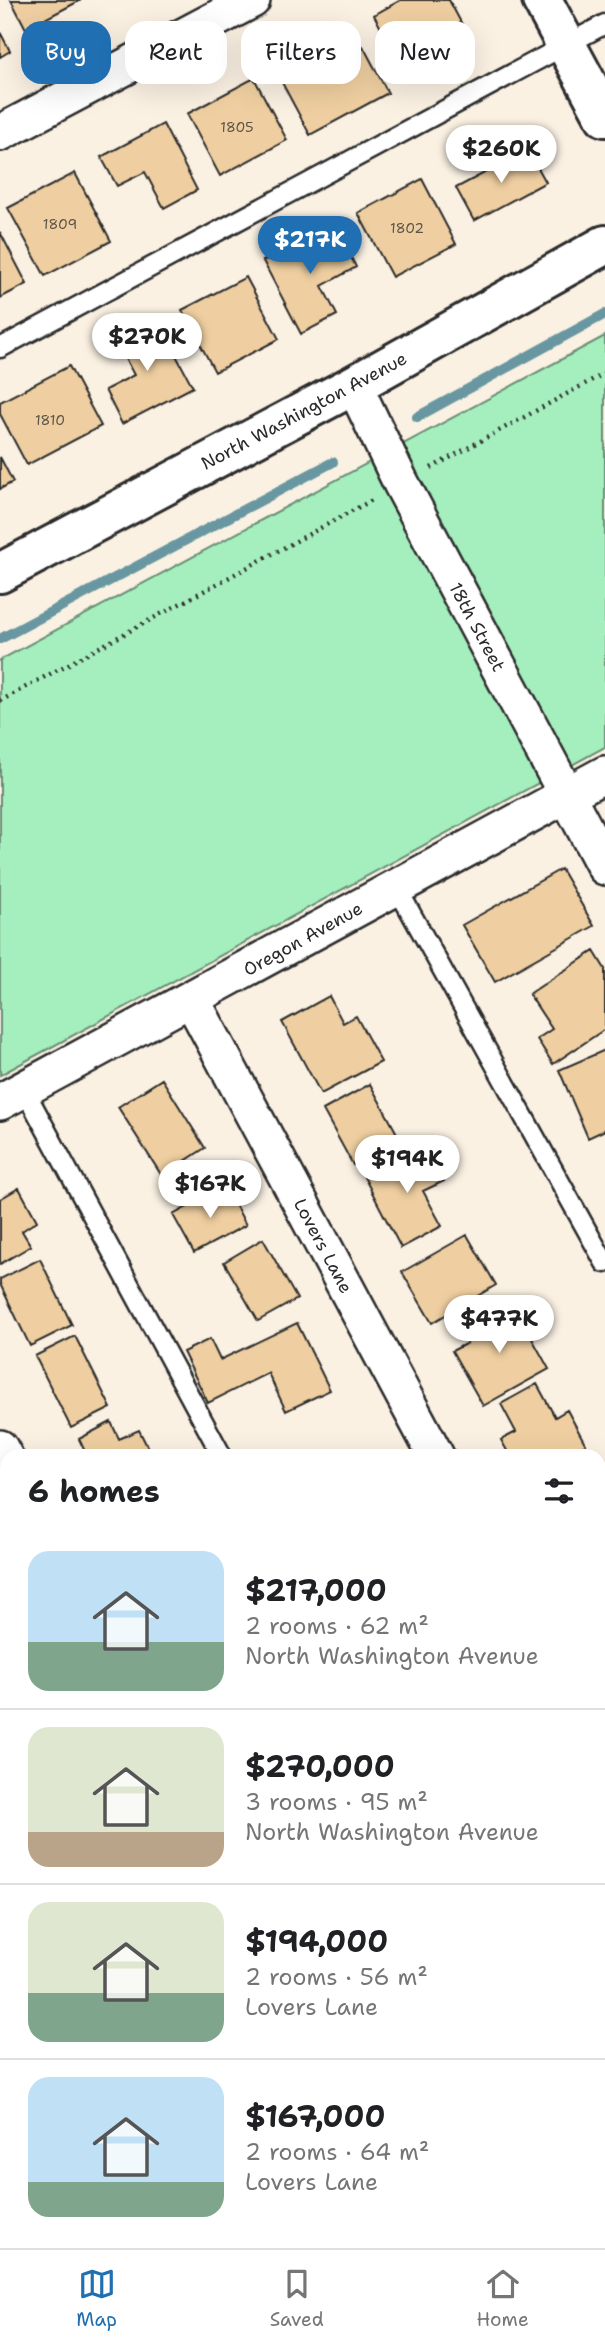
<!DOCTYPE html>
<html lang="en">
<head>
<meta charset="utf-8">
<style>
  body { margin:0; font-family:"Shantell Sans",sans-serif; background:#f2f2f2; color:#202124; height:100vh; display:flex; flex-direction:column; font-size:26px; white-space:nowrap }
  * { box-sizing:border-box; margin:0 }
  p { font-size:23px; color:#757577 }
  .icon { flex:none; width:38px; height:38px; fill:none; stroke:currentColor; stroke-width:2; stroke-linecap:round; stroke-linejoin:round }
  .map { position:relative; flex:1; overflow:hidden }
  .sheet { position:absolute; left:0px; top:1449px; width:606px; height:800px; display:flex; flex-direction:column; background:#fff; border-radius:21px 21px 0 0; box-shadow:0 7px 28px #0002 }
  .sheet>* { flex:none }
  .banner { position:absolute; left:21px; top:21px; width:564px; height:63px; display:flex; gap:14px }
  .price { position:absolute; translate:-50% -60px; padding:0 16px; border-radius:24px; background:#fff; color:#222; font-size:23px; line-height:46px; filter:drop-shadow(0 2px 4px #0008) }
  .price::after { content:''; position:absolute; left:50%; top:42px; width:21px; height:16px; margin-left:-10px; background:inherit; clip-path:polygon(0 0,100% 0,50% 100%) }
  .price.on { background:#1f6fb2; color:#fff }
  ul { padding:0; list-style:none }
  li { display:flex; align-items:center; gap:21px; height:175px; padding:0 28px }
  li+li { border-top:2px solid #e0e0e0 }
  li span { display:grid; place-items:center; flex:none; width:196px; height:140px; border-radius:21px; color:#555 }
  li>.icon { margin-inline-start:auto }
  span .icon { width:84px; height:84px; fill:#fffc; stroke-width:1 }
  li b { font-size:30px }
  h2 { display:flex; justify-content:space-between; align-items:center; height:84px; padding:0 28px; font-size:30px }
  .chip { padding:0 24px; border-radius:21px; background:#fff; box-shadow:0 7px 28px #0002; font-size:24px; line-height:63px }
  .chip.on { background:#1f6fb2; color:#fff }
  .tab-bar { display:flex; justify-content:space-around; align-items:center; height:98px; border-top:2px solid #e0e0e0; background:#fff; font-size:19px; color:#757577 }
  .tab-bar a { display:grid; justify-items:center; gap:4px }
  .tab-bar .on { color:#1f6fb2 }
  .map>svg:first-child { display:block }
  .green { fill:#a5efbe; stroke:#688d74; stroke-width:2 }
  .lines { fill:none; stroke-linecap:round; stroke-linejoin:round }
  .stream { stroke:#6897a1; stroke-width:10 }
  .building { fill:#efcfa1; stroke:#2b2b2b; stroke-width:2 }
  .service-casing { stroke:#2b2b2b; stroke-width:23 }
  .minor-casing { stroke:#2b2b2b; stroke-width:40 }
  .tertiary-casing { stroke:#2b2b2b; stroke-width:44 }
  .secondary-casing { stroke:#2b2b2b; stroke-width:44 }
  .path { stroke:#2b2b2b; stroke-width:4.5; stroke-dasharray:2 5; stroke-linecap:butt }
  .service { stroke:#fff; stroke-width:18 }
  .minor { stroke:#fff; stroke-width:35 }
  .tertiary { stroke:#fff; stroke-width:38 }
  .secondary { stroke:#fff; stroke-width:38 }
  .labels { text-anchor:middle; stroke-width:5; stroke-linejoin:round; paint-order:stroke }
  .number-label { font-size:14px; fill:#5c5448 }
  .street-label { font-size:18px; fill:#2b2b2b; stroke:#fff }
</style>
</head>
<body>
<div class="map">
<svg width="605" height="2248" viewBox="0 0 605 2248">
  <rect width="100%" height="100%" fill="#faf1e3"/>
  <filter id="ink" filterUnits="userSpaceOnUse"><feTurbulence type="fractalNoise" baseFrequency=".0143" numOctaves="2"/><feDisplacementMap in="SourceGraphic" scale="14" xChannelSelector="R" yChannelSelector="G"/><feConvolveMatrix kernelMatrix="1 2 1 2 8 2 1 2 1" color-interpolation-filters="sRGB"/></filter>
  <g filter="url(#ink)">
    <path class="green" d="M605,336V747L0,1075V660Z"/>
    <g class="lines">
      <path class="stream" d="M417,417L605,314
        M0,639L333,462"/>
    </g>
    <path class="building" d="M11,0H81L26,29Z
      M401,0H449L472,43L407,78L374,15Z
      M0,32L10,51L0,57Z
      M309,45L322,68L363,46L388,93L310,135L272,64Z
      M254,78L287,140L220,176L187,114Z
      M163,124L197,190L164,208L145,172L117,186L101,157Z
      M528,150L546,182L474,221L456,188Z
      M75,173L111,241L45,276L8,208Z
      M422,179L456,244L392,277L358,213Z
      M334,224L356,267L322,286L337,315L301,334L263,261Z
      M0,232L27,284L0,298Z
      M246,277L279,339L215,372L182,310Z
      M156,318L193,387L122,424L105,390L134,375L115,339Z
      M69,366L101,426L27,465L0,414V402Z
      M0,457L13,482L0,489Z
      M561,869L594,926L495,982L462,925Z
      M594,951L605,969V1029L553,1064L537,1039L552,1029L529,994Z
      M329,996L343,1023L356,1016L381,1062L321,1094L282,1022Z
      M605,1050V1130L588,1138L559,1070Z
      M162,1079L205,1148L162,1176L118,1107Z
      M370,1084L400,1139L353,1165L323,1110Z
      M424,1145L444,1181L423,1191L442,1226L401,1248L364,1177Z
      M225,1186L246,1225L194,1253L173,1215Z
      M19,1188L37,1221L22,1231L31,1246L0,1264V1199Z
      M467,1235L496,1285L432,1323L402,1272Z
      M263,1239L297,1299L258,1321L224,1262Z
      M40,1259L72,1325L30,1346L0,1284V1279Z
      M513,1304L549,1369L483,1406L452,1351L467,1343L461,1333Z
      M297,1323L330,1390L286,1411L268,1373L208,1403L183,1352L210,1339L220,1360Z
      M75,1336L111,1408L71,1428L35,1356Z
      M537,1384L555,1417L567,1410L586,1445L565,1456H510L501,1440L516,1432L501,1404Z
      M111,1422L119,1439L139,1430L152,1456H87L79,1439Z
      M605,1472V1505L601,1497L598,1500V1476Z
      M605,1543V1593L598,1596V1547Z"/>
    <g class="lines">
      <defs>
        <path id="service" d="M0,348L605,24
          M397,888L605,1263
          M24,1089L222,1456
          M0,1895L7,1907
          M598,1985L605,1997
          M197,2242L200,2248"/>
        <path id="minor" d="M0,133L252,0
          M354,385L401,483L605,867
          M192,1000L436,1456
          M0,1102L605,774
          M0,1448L7,1461
          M466,2242L470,2248"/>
        <path id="tertiary" d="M542,0L605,117
          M598,1716L605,1712
          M0,2044L7,2040"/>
        <path id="secondary" d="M0,573L354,385L605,245"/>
      </defs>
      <use href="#service" class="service-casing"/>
      <use href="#minor" class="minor-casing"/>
      <use href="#tertiary" class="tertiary-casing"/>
      <use href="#secondary" class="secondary-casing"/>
      <path class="path" d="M431,468L605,373
        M0,701L374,499"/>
      <use href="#service" class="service"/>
      <use href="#minor" class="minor"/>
      <use href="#tertiary" class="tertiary"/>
      <use href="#secondary" class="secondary"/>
    </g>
  </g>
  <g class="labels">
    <g class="number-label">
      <text x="237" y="132">1805</text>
      <text x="60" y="229">1809</text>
      <text x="407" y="233">1802</text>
      <text x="50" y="425">1810</text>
    </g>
    <g class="street-label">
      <text transform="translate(304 411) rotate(-28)" y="6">North Washington Avenue</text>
      <text transform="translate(477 627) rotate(62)" y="6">18th Street</text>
      <text transform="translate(303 939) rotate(-29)" y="6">Oregon Avenue</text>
      <text transform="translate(323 1246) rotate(62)" y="6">Lovers Lane</text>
    </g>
  </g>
</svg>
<b class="price" style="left:501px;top:185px">$260K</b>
<b class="price on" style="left:310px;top:276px">$217K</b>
<b class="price" style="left:147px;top:373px">$270K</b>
<b class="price" style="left:407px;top:1195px">$194K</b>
<b class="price" style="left:210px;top:1220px">$167K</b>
<b class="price" style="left:499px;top:1355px">$477K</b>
<div class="banner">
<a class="chip on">Buy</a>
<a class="chip">Rent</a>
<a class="chip">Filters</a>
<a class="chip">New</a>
</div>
<section class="sheet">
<h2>6 homes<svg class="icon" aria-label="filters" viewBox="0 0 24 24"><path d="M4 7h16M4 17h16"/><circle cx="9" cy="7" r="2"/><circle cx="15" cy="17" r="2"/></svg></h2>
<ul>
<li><span style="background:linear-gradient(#bfe0f5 65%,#7fa58c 0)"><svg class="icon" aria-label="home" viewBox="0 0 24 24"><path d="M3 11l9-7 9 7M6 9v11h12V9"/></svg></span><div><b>$217,000</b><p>2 rooms · 62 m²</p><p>North Washington Avenue</p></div></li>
<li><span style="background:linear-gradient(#dfe7d0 75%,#b9a48a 0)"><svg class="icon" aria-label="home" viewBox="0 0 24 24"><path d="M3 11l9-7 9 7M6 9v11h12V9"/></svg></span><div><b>$270,000</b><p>3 rooms · 95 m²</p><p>North Washington Avenue</p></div></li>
<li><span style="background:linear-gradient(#dfe7d0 65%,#7fa58c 0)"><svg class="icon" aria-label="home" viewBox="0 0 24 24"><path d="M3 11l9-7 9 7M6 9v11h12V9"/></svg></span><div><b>$194,000</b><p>2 rooms · 56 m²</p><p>Lovers Lane</p></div></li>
<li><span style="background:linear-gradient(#bfe0f5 75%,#7fa58c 0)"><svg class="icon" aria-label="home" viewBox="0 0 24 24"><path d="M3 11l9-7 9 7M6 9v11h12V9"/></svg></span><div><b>$167,000</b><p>2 rooms · 64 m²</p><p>Lovers Lane</p></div></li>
</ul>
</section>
</div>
<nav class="tab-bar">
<a class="on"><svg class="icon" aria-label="map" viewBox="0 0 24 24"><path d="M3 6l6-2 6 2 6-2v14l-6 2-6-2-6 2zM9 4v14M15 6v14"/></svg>Map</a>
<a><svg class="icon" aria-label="saved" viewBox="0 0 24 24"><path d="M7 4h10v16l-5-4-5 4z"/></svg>Saved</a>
<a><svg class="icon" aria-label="home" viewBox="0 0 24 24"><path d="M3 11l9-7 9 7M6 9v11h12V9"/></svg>Home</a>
</nav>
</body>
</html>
